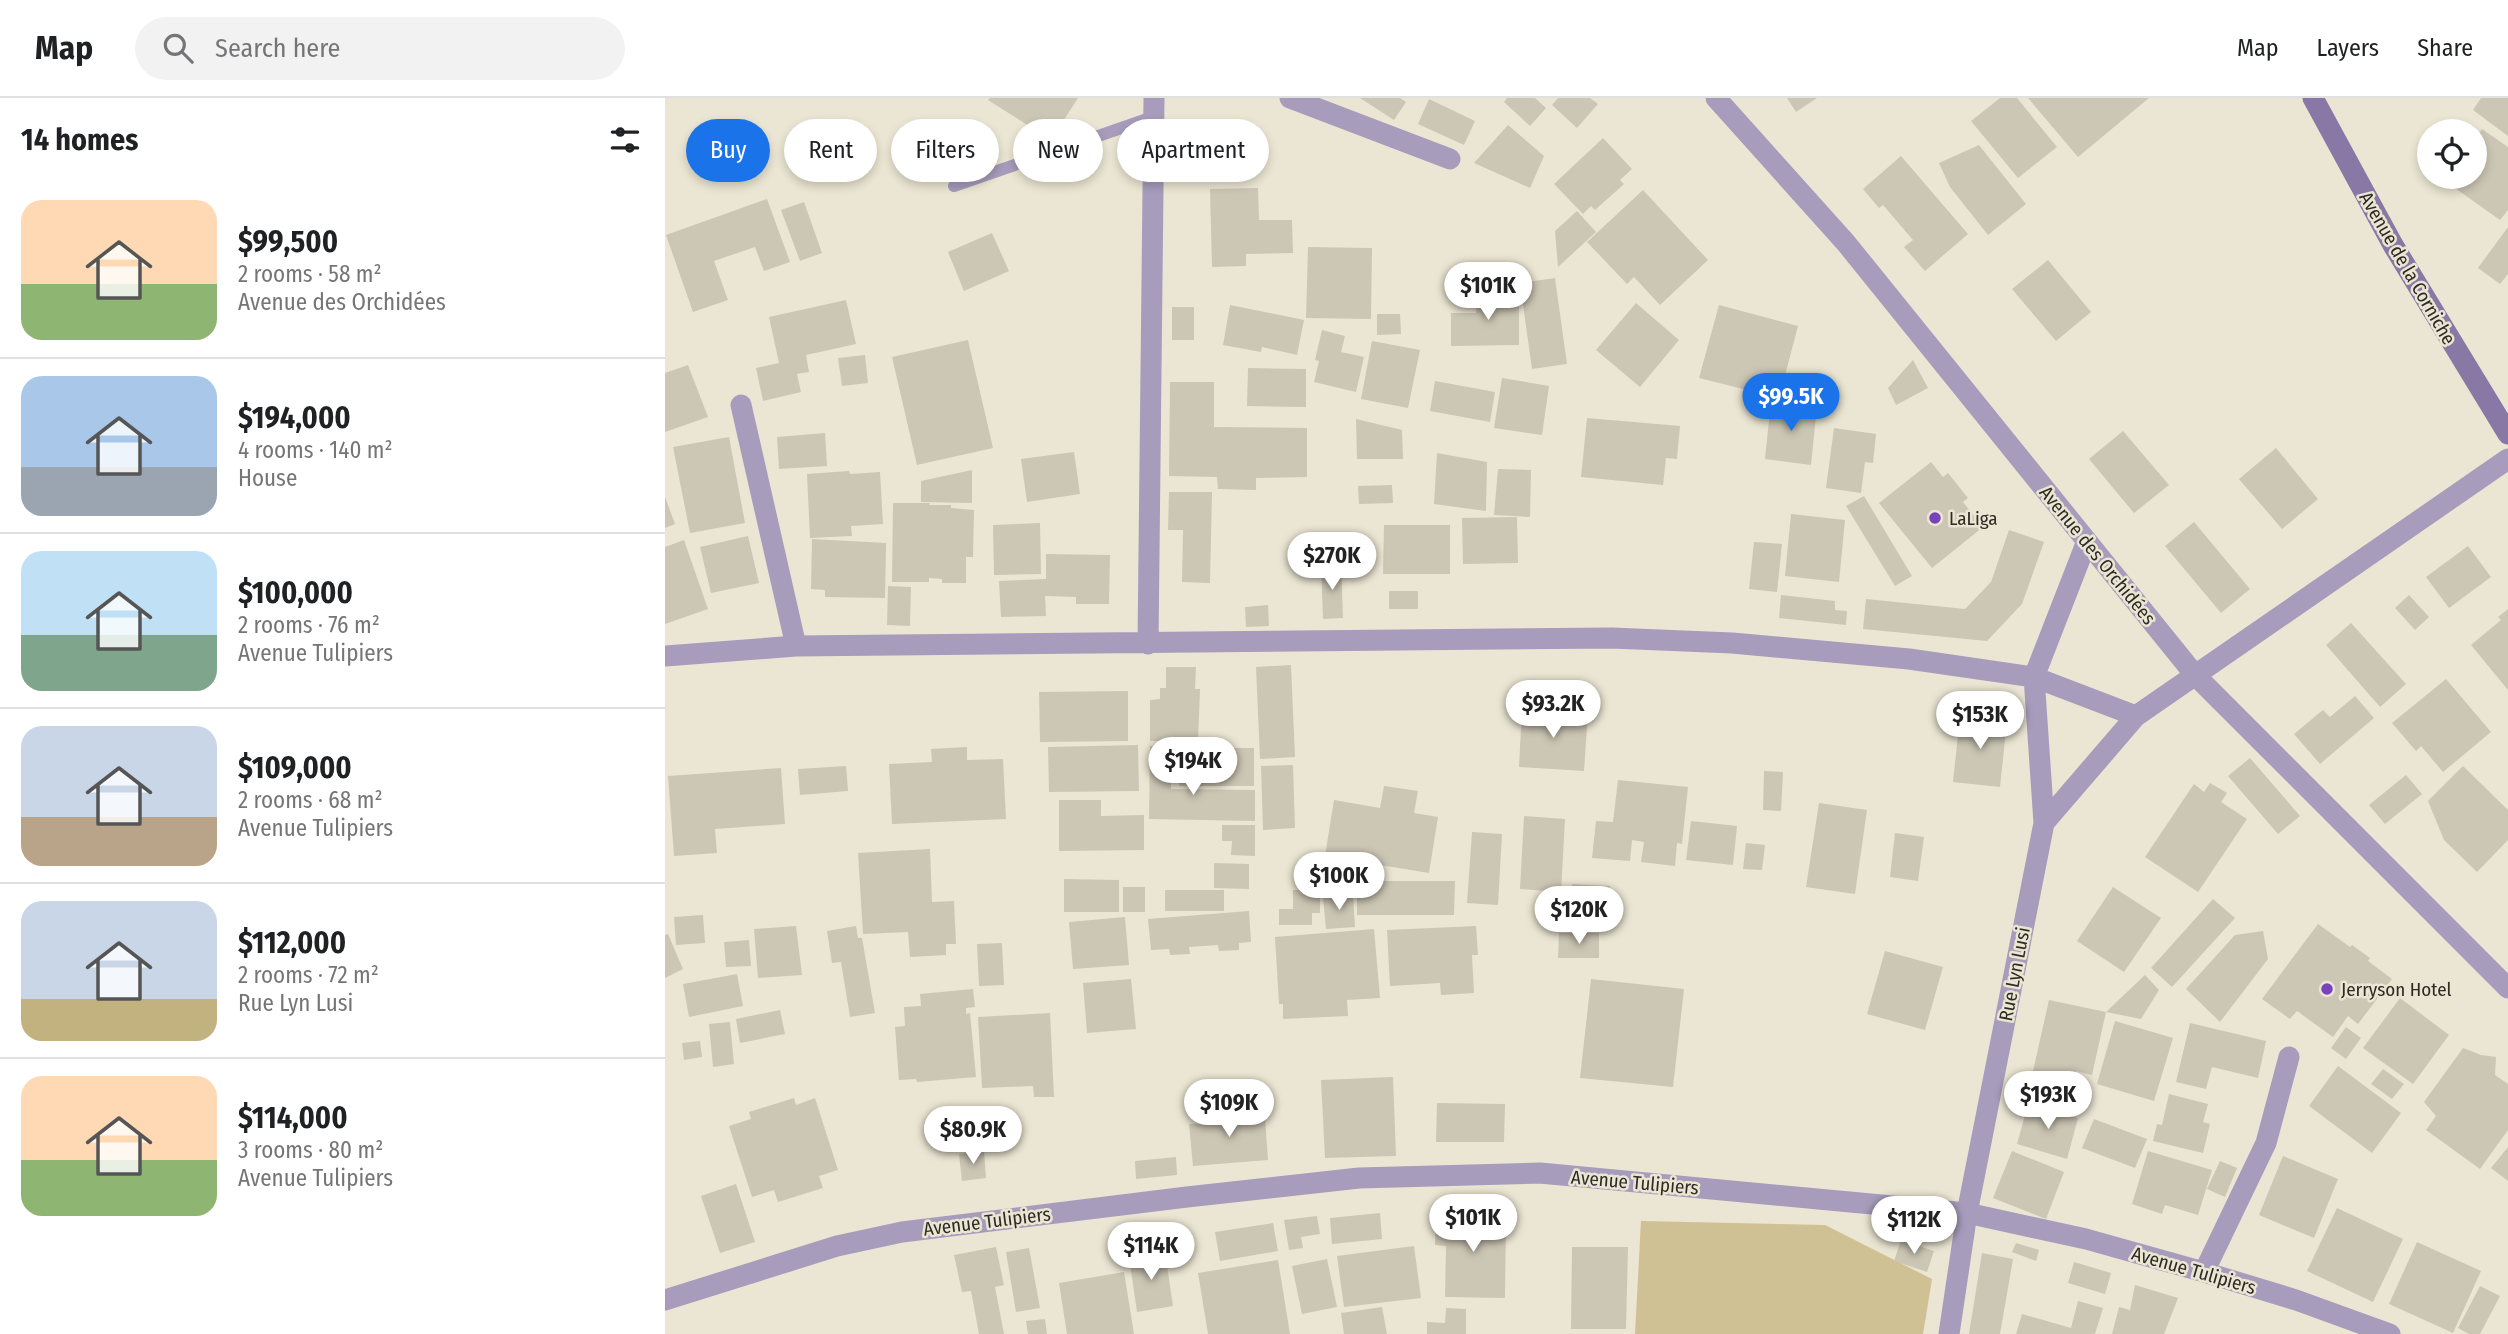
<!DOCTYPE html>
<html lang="en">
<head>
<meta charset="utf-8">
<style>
  body { margin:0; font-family:"Fira Sans Condensed",sans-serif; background:#f2f2f2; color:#202124; height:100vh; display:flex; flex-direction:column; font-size:26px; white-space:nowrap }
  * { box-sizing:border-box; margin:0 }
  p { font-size:23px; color:#757577 }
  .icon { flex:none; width:38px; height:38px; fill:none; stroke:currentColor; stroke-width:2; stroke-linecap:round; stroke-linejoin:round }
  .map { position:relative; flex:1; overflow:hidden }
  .panel { display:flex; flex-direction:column; background:#fff; width:665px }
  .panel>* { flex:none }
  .guide { position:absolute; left:21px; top:21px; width:665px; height:63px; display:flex; gap:14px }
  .controls { position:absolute; left:1752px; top:21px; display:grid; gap:14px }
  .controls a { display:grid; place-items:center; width:70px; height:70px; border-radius:50%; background:#fff; box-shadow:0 4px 10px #0003; font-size:35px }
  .price { position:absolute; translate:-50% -60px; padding:0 16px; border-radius:24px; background:#fff; color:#222; font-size:23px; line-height:46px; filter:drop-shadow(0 2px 4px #0008) }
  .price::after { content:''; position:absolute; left:50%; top:42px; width:21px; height:16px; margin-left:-10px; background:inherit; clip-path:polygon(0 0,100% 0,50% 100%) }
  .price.on { background:#1a73e8; color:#fff }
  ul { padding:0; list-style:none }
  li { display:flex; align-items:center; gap:21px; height:175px; padding:0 21px }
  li+li { border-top:2px solid #e0e0e0 }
  li span { display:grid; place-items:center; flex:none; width:196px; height:140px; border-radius:21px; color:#555 }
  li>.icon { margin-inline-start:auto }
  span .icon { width:84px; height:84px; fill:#fffc; stroke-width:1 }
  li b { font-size:30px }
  h2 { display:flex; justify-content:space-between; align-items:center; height:84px; padding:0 21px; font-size:30px }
  .chip { padding:0 24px; border-radius:32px; background:#fff; box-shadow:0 4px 10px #0003; font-size:24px; line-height:63px }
  .chip.on { background:#1a73e8; color:#fff }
  header { display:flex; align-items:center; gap:42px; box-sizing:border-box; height:98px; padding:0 35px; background:#fff; border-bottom:2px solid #e0e0e0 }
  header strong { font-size:33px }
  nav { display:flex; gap:38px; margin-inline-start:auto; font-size:24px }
  .search { width:490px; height:63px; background:#f2f2f2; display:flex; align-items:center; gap:18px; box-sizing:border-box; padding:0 24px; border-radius:38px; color:#757577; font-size:26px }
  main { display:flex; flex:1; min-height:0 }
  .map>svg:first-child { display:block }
  .green { fill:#cfc193 }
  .building { fill:#ccc6b4 }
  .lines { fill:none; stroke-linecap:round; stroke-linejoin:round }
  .lane { stroke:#a79cbc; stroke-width:12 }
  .street { stroke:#a79cbc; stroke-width:21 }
  .secondary { stroke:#8978a6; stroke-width:21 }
  .poi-dot { fill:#7742ba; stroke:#ebe6d3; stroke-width:2.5 }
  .labels { text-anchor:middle; stroke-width:5; stroke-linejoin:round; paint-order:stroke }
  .street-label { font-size:19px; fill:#2d2b24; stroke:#ebe6d3 }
  .poi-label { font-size:19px; fill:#2d2b24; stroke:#ebe6d3; text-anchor:start }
</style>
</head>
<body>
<header>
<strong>Map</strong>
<div class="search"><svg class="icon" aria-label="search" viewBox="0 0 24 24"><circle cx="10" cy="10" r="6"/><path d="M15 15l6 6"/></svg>Search here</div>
<nav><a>Map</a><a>Layers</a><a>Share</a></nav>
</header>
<main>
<section class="panel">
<h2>14 homes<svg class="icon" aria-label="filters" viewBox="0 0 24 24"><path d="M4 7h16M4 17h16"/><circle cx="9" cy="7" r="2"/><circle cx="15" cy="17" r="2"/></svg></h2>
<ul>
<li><span style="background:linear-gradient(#ffd9b3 60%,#8fb573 0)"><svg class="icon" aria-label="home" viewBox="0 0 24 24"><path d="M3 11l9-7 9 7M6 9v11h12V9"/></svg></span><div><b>$99,500</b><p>2 rooms · 58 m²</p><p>Avenue des Orchidées</p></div></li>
<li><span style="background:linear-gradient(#a9c7e8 65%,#9aa5b1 0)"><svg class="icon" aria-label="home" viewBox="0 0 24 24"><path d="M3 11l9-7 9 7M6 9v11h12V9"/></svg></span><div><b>$194,000</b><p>4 rooms · 140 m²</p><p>House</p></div></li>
<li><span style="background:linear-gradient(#bfe0f5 60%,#7fa58c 0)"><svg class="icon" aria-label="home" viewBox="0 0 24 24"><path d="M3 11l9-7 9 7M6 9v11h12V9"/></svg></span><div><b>$100,000</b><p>2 rooms · 76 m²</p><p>Avenue Tulipiers</p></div></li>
<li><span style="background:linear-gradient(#c9d6e8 65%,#b9a48a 0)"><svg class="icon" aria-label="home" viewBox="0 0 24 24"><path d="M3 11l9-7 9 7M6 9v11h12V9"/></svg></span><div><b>$109,000</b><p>2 rooms · 68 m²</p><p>Avenue Tulipiers</p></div></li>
<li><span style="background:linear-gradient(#c9d6e8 70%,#c2b280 0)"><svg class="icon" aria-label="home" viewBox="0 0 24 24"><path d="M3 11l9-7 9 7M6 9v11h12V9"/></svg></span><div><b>$112,000</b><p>2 rooms · 72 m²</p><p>Rue Lyn Lusi</p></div></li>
<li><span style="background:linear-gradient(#ffd9b3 60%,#8fb573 0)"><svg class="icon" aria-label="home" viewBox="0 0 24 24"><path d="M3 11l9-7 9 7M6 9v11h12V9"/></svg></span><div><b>$114,000</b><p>3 rooms · 80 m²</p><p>Avenue Tulipiers</p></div></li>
</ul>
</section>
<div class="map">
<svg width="1843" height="1236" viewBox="0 0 1843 1236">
  <rect width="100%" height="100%" fill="#ebe6d3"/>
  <path class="green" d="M976,1123L1160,1127L1267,1181L1258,1236H970Z"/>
  <path class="building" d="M325,0H413L386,42L323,2Z
    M695,0H735L741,4L729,22Z
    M842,0H870L881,10L865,28L839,4Z
    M893,0H925L933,6L912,30L887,7Z
    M1122,0H1152L1131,14Z
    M1335,0H1352L1392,49L1353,80L1306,23Z
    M1363,0H1484L1413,59Z
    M1816,0H1843V38L1808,12Z
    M764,1L810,23L799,47L753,26Z
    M843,27L879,58L865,90L809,65Z
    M1817,31L1843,49V112L1835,122L1780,83L1783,79H1810V42Z
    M938,40L967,71L955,82L959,86L930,112L926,108L918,116L889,86Z
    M1314,47L1361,106L1323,137L1285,89L1274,65Z
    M1236,58L1303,136L1260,173L1239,149L1248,142L1218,107L1214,110L1198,91Z
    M593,90L594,122H627L628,155L581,156V168L547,169L545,91Z
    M978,92L1043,162L995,207L969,179L962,186L922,144Z
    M102,101L125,164L99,173L90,149L49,163L63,202L28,214L1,137Z
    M139,104L157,155L135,163L116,112Z
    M912,113L931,134L893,169L890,133Z
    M1843,129V176L1835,186L1813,170Z
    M327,135L344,173L299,193L283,154Z
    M643,149L707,150L706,221L641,220Z
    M1383,162L1426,214L1391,243L1347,191Z
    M890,180L902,266L867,271L855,185Z
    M854,194V247L786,248V215H811L810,195Z
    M181,202L191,246L141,257L144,274L132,276L136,294L98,303L91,270L114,265L104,219Z
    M971,205L1014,242L975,289L931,252Z
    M565,207L639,222L632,257L597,249L596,254L558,247Z
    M1054,207L1133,228L1114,300L1034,280Z
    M507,209H529V242H507Z
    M712,216H735L736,236L712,237Z
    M657,232L680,238L676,254L699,259L691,294L649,284L654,263L650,262Z
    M303,242L328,350L252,367L227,259Z
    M707,243L755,252L743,310L696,301Z
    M200,257L203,285L177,288L173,260Z
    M1248,262L1263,290L1231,307L1223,290Z
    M23,267L43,319L0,334V275Z
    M583,270L641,271V309L582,308Z
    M837,280L884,288L877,337L829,330Z
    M770,283L830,294L825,324L765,313Z
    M505,284H549V329L642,330V379L591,380V392L553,391L552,379L504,378Z
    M1106,303L1152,308L1146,367L1100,361Z
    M922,320L1015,328L1012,361L1001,360L998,387L916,379Z
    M691,321L737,332L738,361H692Z
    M1169,330L1211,336L1208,365L1200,364L1196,395L1161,390Z
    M1458,333L1504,387L1469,415L1424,361Z
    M160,335L162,368L114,371L112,339Z
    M64,339L80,425L25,435L8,349Z
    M1611,350L1653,401L1617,431L1574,381Z
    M409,354L415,396L362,404L356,361Z
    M772,355L822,364L821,413L769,406Z
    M1266,364L1278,379L1283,375L1303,400L1298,404L1318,429L1267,470L1214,405Z
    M833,371L866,372L865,419L829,417Z
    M307,372V405L256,404V383Z
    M184,373L185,376L215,374L218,426L186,428L187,438L145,440L142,376Z
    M727,387L728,405L694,406L693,388Z
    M504,394H547L545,485L517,484L518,432H503Z
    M1199,398L1247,478L1230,488L1181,408Z
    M0,399L10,426L0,430Z
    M228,405H265L264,407H286V410L309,412L308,459H301V485H277V481L264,480V484H227Z
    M1126,416L1180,422L1174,484L1120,478Z
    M852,419L853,465L798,466L797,420Z
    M1529,424L1585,491L1556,515L1500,448Z
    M375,425L376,476L329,477L328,427Z
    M719,427H785V476H718Z
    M1344,432L1379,444L1357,506L1322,543L1198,531L1201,501L1300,511L1326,484Z
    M83,438L94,485L46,495L35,449Z
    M147,441L221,445L220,500L160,499V492L146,491Z
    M19,442L43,511L0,526V449Z
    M1089,444L1117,446L1112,494L1084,491Z
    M1803,448L1826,479L1784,510L1761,479Z
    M381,456L445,457L444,506H411V499L380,498L381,518L336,519L334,483L381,481Z
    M676,466L678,520L658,521L656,467Z
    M223,488L246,489L245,528L222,527Z
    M724,493H753V511H724Z
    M1116,497L1170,503V512L1182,513L1181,527L1114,520Z
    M1744,497L1764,519L1750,532L1730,510Z
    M603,507L604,528L581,529L580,509Z
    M1843,511V592L1806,547L1836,522L1833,519Z
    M1686,525L1741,586L1715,609L1661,547Z
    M626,567L630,659L595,661L591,569Z
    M501,569H531L530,591H535L533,643H485V602L495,601V590H501Z
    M1781,581L1826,634L1778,674L1756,648L1751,653L1727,625Z
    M463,593V643L375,644L374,594Z
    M1690,598L1709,620L1655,666L1629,636L1658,612L1665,619Z
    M857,611L923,615L919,673L854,669Z
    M1295,618L1342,623L1335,689L1288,684Z
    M473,647L474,693L384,694L383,649Z
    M485,648H506V691L590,692V723L484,721Z
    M302,649V662L338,661L341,721L227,726L224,666L267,664L266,651Z
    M514,650H589V688H514Z
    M1585,660L1635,718L1613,736L1563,678Z
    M628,667L630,730L598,732L596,668Z
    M181,668L183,693L135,697L133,671Z
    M1798,668L1843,712V742L1812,774L1779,742L1763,703Z
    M116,670L120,726L50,731L52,755L9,758L3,678Z
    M1099,673L1118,674L1116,713L1098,712Z
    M1741,677L1757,696L1720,726L1704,707Z
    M953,682L1023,689L1017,746L1012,745L1010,768L976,764L979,744L967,742L965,763L927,760L931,723L948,724Z
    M1545,685L1562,695L1556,704L1582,721L1533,794L1480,759L1529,686L1539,694Z
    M719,688L753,693L749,715L773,719L764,775L660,758L669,702L715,710Z
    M394,702H436V718L479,717V752L394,753Z
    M1154,705L1202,712L1190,796L1141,789Z
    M859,718L900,721L896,794L855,791Z
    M1026,723L1072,728L1068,767L1021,762Z
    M557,727H590V758L566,757L567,743H557Z
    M807,734L837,736L833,807L802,805Z
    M1230,735L1259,739L1253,783L1225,779Z
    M1081,745L1100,747L1097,772L1078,771Z
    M265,751L267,804L289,803L291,846H281V857L245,859L243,834L198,836L193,755Z
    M549,765L584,766V791L549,790Z
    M399,781L454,782V814H399Z
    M692,783H790L789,817H692Z
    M907,786L945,788L944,808L906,806Z
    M458,789H480V814H458Z
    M1448,789L1496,820L1459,874L1412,843Z
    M500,792H559V813H500Z
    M628,792H655V815H647V827H614V811H628Z
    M688,797L690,829L661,831L658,799Z
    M1548,801L1570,820L1507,889L1486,870Z
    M584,813L586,844L574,845V852L554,853L553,847L524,849L525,856L505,857L504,851L486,852L483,821Z
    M38,817L40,845L11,847L9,819Z
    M460,819L464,867L408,871L404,824Z
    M1653,826L1685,849L1687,847L1705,860L1703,863L1727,881L1693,926L1683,918L1668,939L1632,913L1625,921L1597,901Z
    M131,828L137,877L93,880L89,831Z
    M191,828L193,840H197L210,915L185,919L176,864L167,865L162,833Z
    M811,828L813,857H807L809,895L776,897L775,885L725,888L722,832Z
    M709,831L715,900L682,902L683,918L618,921V906H614L610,839Z
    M1598,833L1603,861L1555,924L1521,891L1570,837Z
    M894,835H934V860H893Z
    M3,836L18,871L0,880V837Z
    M84,842L86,868L61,869L59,844Z
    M337,845L339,887L314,888L312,846Z
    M1220,853L1278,869L1260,932L1202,916Z
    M72,876L78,908L24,919L18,886Z
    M1480,877L1494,892L1476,921L1441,914Z
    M466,881L471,931L422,935L418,885Z
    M926,881L1019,891L1008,989L915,980Z
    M308,891L310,909L301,910V916L305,915L311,979L252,984L251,981L234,982L230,929L240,928L239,909L256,908L255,896Z
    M1735,900L1784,937L1748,986L1698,950Z
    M1384,902L1441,914L1427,977L1411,973L1409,982L1368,973Z
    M115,912L120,936L75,945L71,921Z
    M385,915L389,999H369L368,988L317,990L313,919Z
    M1450,923L1508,940L1489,1003L1432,986Z
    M65,924L69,966L48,969L44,926Z
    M1525,925L1601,943L1593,980L1547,969L1541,991L1511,984Z
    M1681,929L1696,940L1681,961L1666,950Z
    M35,943L37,959L19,962L17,945Z
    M1798,950L1816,957L1831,959L1830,977L1843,986V1032L1815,1071L1761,1032L1771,1018L1759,1004Z
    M1673,968L1736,1015L1707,1055L1644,1008Z
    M1718,971L1739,986L1727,1001L1706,986Z
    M728,979L731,1058L660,1060L656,982Z
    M1504,996L1543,1006L1538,1024L1545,1026L1538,1055L1488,1043L1492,1026L1497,1027Z
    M129,1000L131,1007L150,1000L173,1072L154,1078L158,1090L113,1104L109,1092L87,1099L64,1028L86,1021L84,1014Z
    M772,1005L840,1006L839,1044H771Z
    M1363,1006L1413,1020L1402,1061L1352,1046Z
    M582,1012L583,1021L600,1020L603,1062L528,1068L524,1026L543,1025L542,1015Z
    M1429,1021L1482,1041L1470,1070L1417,1050Z
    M1843,1049V1083L1826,1070Z
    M1347,1053L1399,1074L1381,1121L1328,1100Z
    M1483,1053L1547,1072L1533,1117L1500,1107L1497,1116L1467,1106Z
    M319,1054L321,1080L297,1083L294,1056Z
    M1618,1058L1673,1081L1649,1140L1594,1117Z
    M511,1059L512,1077L471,1081L470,1063Z
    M1555,1063L1572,1070L1560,1099L1542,1091Z
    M71,1086L90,1144L55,1155L36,1098Z
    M1672,1110L1738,1141L1708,1204L1642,1173Z
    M715,1115L717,1141L667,1146L665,1120Z
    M771,1116L841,1117L840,1200L780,1199L781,1148L770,1147Z
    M652,1118L655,1136L636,1139L638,1150L624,1152L619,1122Z
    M608,1125L613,1153L555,1163L550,1134Z
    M1236,1142L1269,1153L1262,1174L1229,1163Z
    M1752,1144L1816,1173L1788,1235L1724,1206Z
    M1351,1145L1374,1152L1371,1163L1347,1154Z
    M749,1148L756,1200L679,1209L672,1158Z
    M331,1149L339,1187L330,1189L339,1236H314L306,1193L297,1194L289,1157Z
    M907,1149H963L961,1231H906Z
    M364,1150L375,1210L351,1214L341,1154Z
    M500,1154L508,1208L472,1214L464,1159Z
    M1317,1155L1348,1161L1335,1236H1304Z
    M662,1161L672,1209L637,1216L627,1168Z
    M613,1162L625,1236H543L533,1175Z
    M1409,1164L1446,1175L1440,1196L1403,1185Z
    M459,1174L469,1236H402L394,1185Z
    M1470,1187L1513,1200L1499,1236H1447L1454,1209L1465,1212Z
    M1815,1188L1835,1198L1815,1236H1804L1793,1230Z
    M1413,1203L1438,1210L1430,1236H1351L1357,1216L1406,1230Z
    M717,1209L722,1236H679L676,1215Z
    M781,1210L801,1211V1236H762V1224L780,1225Z
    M380,1221L382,1236H363L361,1223Z"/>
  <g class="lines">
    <path class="lane" d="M289,88L488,19"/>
    <path class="street" d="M625,0L785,61
      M1051,0L1181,145L1530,577L1843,890
      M76,307L131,548
      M483,546L489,0
      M0,558L131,548L947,540L1067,545L1244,561L1369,579L1471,618
      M1379,725L1369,579L1422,443
      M1539,1174L1601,1045L1624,959
      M0,1202L172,1148L237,1134L522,1099L694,1080L875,1075L1302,1115L1421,1141L1539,1174L1631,1202L1725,1236
      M1284,1236L1302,1115L1379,725L1471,618L1843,361"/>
    <path class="secondary" d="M1648,0L1728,147L1843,336"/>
  </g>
  <g class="poi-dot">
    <circle cx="1270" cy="420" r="7"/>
    <circle cx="1662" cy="891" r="7"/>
  </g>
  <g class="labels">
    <g class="street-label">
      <text transform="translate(1743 170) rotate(60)" y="7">Avenue de la Corniche</text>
      <text transform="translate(1433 457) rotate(51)" y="7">Avenue des Orchidées</text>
      <text transform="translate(1349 876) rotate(-79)" y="7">Rue Lyn Lusi</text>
      <text transform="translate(970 1084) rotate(5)" y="7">Avenue Tulipiers</text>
      <text transform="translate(322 1123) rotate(-7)" y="7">Avenue Tulipiers</text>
      <text transform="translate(1529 1172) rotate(16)" y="7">Avenue Tulipiers</text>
    </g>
    <g class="poi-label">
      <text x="1284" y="427">LaLiga</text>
      <text x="1676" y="898">Jerryson Hotel</text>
    </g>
  </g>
</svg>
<div class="controls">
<a><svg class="icon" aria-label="locate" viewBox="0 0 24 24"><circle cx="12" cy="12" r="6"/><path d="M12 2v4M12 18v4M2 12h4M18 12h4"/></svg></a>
</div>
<b class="price" style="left:823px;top:224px">$101K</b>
<b class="price on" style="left:1126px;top:335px">$99.5K</b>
<b class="price" style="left:667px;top:494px">$270K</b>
<b class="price" style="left:888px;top:642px">$93.2K</b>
<b class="price" style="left:1315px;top:653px">$153K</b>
<b class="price" style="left:528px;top:699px">$194K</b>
<b class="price" style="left:674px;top:814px">$100K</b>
<b class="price" style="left:914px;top:848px">$120K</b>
<b class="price" style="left:1383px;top:1033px">$193K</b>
<b class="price" style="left:564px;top:1041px">$109K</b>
<b class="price" style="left:308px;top:1068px">$80.9K</b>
<b class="price" style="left:808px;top:1156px">$101K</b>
<b class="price" style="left:1249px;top:1158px">$112K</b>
<b class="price" style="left:486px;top:1184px">$114K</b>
<div class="guide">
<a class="chip on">Buy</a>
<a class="chip">Rent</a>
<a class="chip">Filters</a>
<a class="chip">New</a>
<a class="chip">Apartment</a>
</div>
</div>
</main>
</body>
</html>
